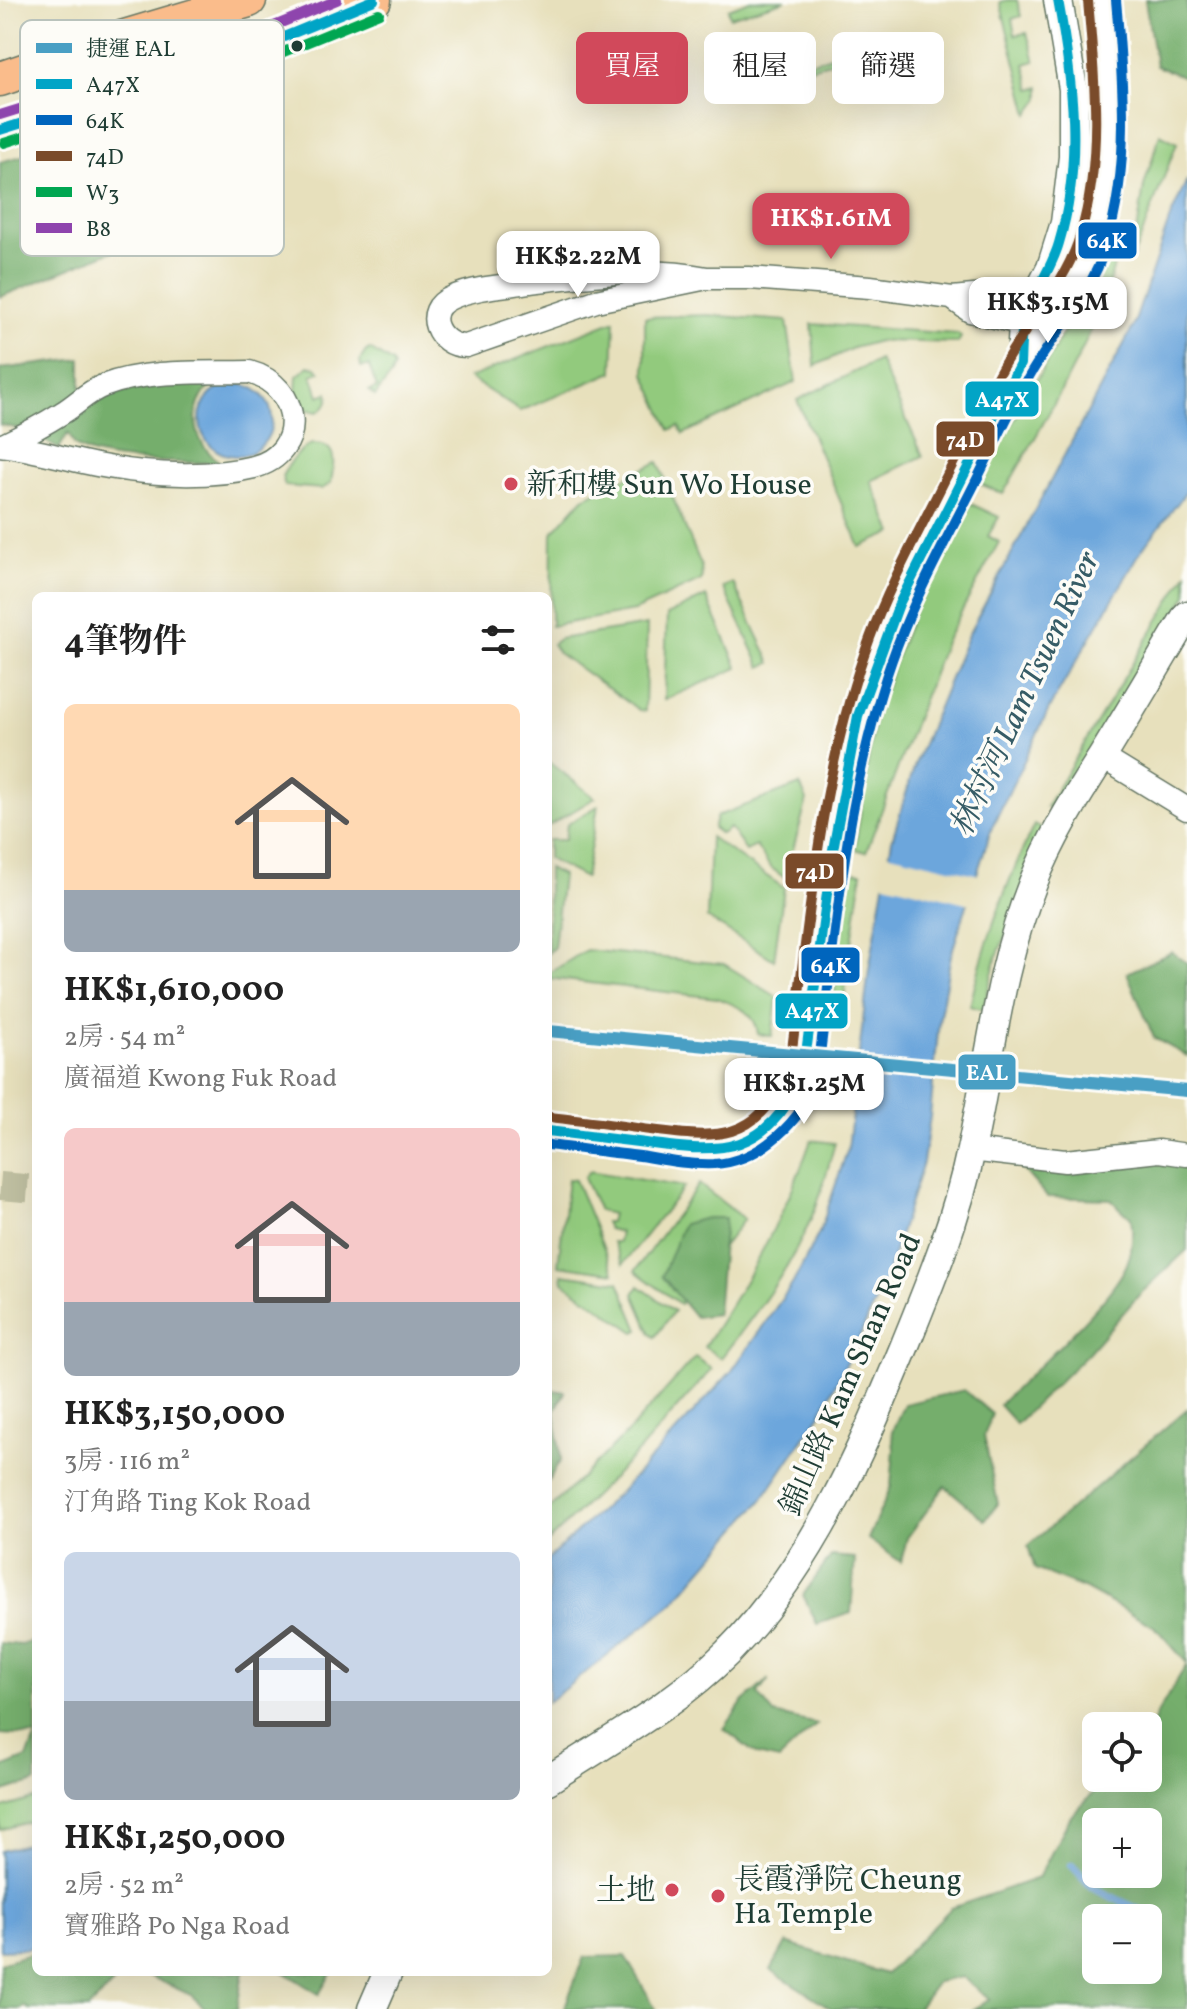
<!DOCTYPE html>
<html lang="zh-TW">
<head>
<meta charset="utf-8">
<style>
  body { margin:0; font-family:Vollkorn,"Noto Serif TC",serif; background:#f6f6f6; color:#222; height:100vh; display:flex; flex-direction:column; font-size:30px; white-space:nowrap }
  * { box-sizing:border-box; margin:0 }
  p { font-size:26px; color:#767676 }
  .icon { flex:none; width:44px; height:44px; fill:none; stroke:currentColor; stroke-width:2; stroke-linecap:round; stroke-linejoin:round }
  .map { position:relative; flex:1; overflow:hidden }
  .panel { position:absolute; left:32px; top:592px; width:520px; height:1384px; display:flex; flex-direction:column; background:#fff; border-radius:12px; box-shadow:0 8px 32px #0002 }
  .panel>* { flex:none }
  .banner { position:absolute; left:576px; top:32px; width:490px; height:72px; display:flex; gap:16px }
  .buttons { position:absolute; left:1082px; top:1712px; display:grid; gap:16px }
  .buttons a { display:grid; place-items:center; width:80px; height:80px; border-radius:12px; background:#fff; box-shadow:0 8px 32px #0002; font-size:40px }
  .price { position:absolute; translate:-50% -68px; padding:0 18px; border-radius:16px; background:#fff; color:#222; font-size:26px; line-height:52px; filter:drop-shadow(0 2px 4px #0008) }
  .price::after { content:''; position:absolute; left:50%; top:48px; width:24px; height:18px; margin-left:-12px; background:inherit; clip-path:polygon(0 0,100% 0,50% 100%) }
  .price.active { background:#d1495b; color:#fff }
  ul { padding:0; list-style:none }
  li { display:grid; align-content:center; gap:16px; height:424px; padding:0 32px }
  li span { display:grid; place-items:center; height:248px; border-radius:12px; color:#555 }
  li>.icon { margin-inline-start:auto }
  span .icon { width:144px; height:144px; fill:#fffc; stroke-width:1 }
  li b { font-size:34px }
  h2 { display:flex; justify-content:space-between; align-items:center; height:96px; padding:0 32px; font-size:34px }
  .pill { padding:0 28px; border-radius:12px; background:#fff; box-shadow:0 8px 32px #0002; font-size:28px; line-height:72px }
  .pill.active { background:#d1495b; color:#fff }
  .map>svg:first-child { display:block }
  .green { fill:#92ca7d; stroke:#588458; stroke-width:2 }
  .forest { fill:#75ae6c; stroke:#4a7650; stroke-width:2; fill-rule:evenodd }
  .water { fill:#6ca6dc; stroke:#467288; stroke-width:2 }
  .pier { fill:#e7e0bc }
  .lines { fill:none; stroke-linecap:round; stroke-linejoin:round }
  .stream { stroke:#6ca6dc; stroke-width:8 }
  .tertiary-tunnel { stroke:#bfbfa1; stroke-width:28; stroke-dasharray:28 14; stroke-linecap:butt }
  .minor-casing { stroke:#657664; stroke-width:25 }
  .tertiary-casing { stroke:#657664; stroke-width:31 }
  .primary-casing { stroke:#657664; stroke-width:37 }
  .minor { stroke:#fff; stroke-width:22 }
  .tertiary { stroke:#fff; stroke-width:28 }
  .primary { stroke:#fabc8b; stroke-width:34 }
  .bus-1-casing { stroke:#fdfcf7; stroke-width:16 }
  .bus-2-casing { stroke:#fdfcf7; stroke-width:16 }
  .bus-3-casing { stroke:#fdfcf7; stroke-width:16 }
  .bus-4-casing { stroke:#fdfcf7; stroke-width:16 }
  .bus-5-casing { stroke:#fdfcf7; stroke-width:16 }
  .bus-1 { stroke:#02a4c6; stroke-width:10 }
  .bus-2 { stroke:#0065bd; stroke-width:10 }
  .bus-3 { stroke:#7a4b2a; stroke-width:10 }
  .bus-4 { stroke:#00a651; stroke-width:10 }
  .bus-5 { stroke:#8e44ad; stroke-width:10 }
  .metro-1-casing { stroke:#fdfcf7; stroke-width:18 }
  .metro-1 { stroke:#499fc4; stroke-width:12 }
  .bus-dot { fill:#1f3d34; stroke:#fdfcf7; stroke-width:3 }
  .poi-dot { fill:#d1495b; stroke:#fdfcf7; stroke-width:3 }
  .labels { text-anchor:middle; stroke-width:7; stroke-linejoin:round; paint-order:stroke }
  .poi-label { font-size:30px; fill:#1f3d34; stroke:#fdfcf7; text-anchor:start }
  .street-label { font-size:30px; fill:#1f3d34; stroke:#fdfcf7 }
  .water-label { font-size:32px; font-style:italic; fill:#365c66; stroke:#fdfcf7 }
  .key { fill:#fdfcf7; stroke:#bac3bc; stroke-width:2 }
  .key-label { font-size:22px; fill:#1f3d34 }
  .line-badge { stroke:#fdfcf7; stroke-width:3 }
  .badge-label { font-size:22px; text-anchor:middle; font-weight:bold; fill:#fff }
</style>
</head>
<body>
<div class="map">
<svg width="1187" height="2009" viewBox="0 0 1187 2009">
  <rect width="100%" height="100%" fill="#fdfcf7"/>
  <filter id="ink" filterUnits="userSpaceOnUse"><feTurbulence type="fractalNoise" baseFrequency=".0125" numOctaves="2"/><feDisplacementMap in="SourceGraphic" scale="16" xChannelSelector="R" yChannelSelector="G"/><feConvolveMatrix kernelMatrix="1 2 1 2 8 2 1 2 1" color-interpolation-filters="sRGB"/></filter>
  <filter id="wash" filterUnits="userSpaceOnUse"><feTurbulence type="fractalNoise" baseFrequency=".006" numOctaves="4" result="noise"/><feDisplacementMap in="SourceGraphic" scale="32" xChannelSelector="R" yChannelSelector="G"/><feGaussianBlur stdDeviation="1.8" result="paint"/><feColorMatrix in="noise" values="0 0 0 0 0 0 0 0 0 0 0 0 0 0 0 0 0 1.4 0 .05"/><feComposite in="paint" operator="in"/></filter>
  <g filter="url(#wash)">
    <rect width="100%" height="100%" fill="#e7e0bc"/>
    <path class="green" d="M752,0H786L730,17L728,9Z
      M1007,0H1017L1021,16L1012,19L1015,35L1027,33L1035,61L1025,64L1031,89L1040,87V99L1029,114L1000,2Z
      M893,35L896,42L811,68L810,63Z
      M1160,134L1177,143L1133,258L1144,186Z
      M1103,247L1118,250C1098,337 1046,417 1003,494L978,483L1067,326Z
      M707,315L787,321L796,382L683,434L679,426L670,430L645,374V317Z
      M615,320L613,372L520,411L469,378Z
      M812,324L958,334L961,337L958,343L879,341L853,348L815,366Z
      M370,349L392,363L394,367L391,375L375,396L369,391L377,388L369,366L361,367L360,360L366,351Z
      M879,360L923,456L871,481L893,533L860,547L797,400Z
      M309,366L316,367L320,372L312,375L319,396L328,393C330,402 326,408 317,412L305,409L296,393L297,376Z
      M312,444C339,443 334,464 331,483L322,489L285,486L282,476C289,464 298,450 312,444Z
      M658,462L701,565L702,580L634,611L551,626L552,533L583,498Z
      M969,503L999,517L988,536L999,542L945,642L866,852L855,849L875,715L913,612Z
      M1187,573V595L1058,812L1046,807Z
      M733,583L771,663L761,667L723,587Z
      M706,596L738,668L664,700L667,615Z
      M647,625L645,711L639,710L558,653L552,644L559,639Z
      M548,761L595,798L548,826Z
      M800,785L807,800L785,878L770,867L756,846L746,851L730,828L721,834L713,828L717,816Z
      M598,806L585,878L548,859V840H565L567,824Z
      M1034,825L1047,830L996,959L983,1010L970,1006C984,942 1006,884 1034,825Z
      M710,837L784,888L774,960L707,918Z
      M548,868L562,875L554,947L548,953Z
      M849,871L862,873L842,1012L832,1011Z
      M586,950L724,964L777,997L772,1036L758,1034C756,1012 736,1005 717,998L548,978V974Z
      M811,1140L835,1143C828,1166 823,1191 813,1214C791,1268 756,1313 721,1358L704,1347C748,1279 785,1217 811,1140Z
      M589,1171L684,1187L623,1264L613,1242H618L620,1232L608,1229L605,1222H610L612,1214L599,1211L584,1178Z
      M568,1179L575,1180L614,1273L558,1265Z
      M699,1184L744,1219L680,1304L635,1271Z
      M562,1274L619,1282L639,1330L635,1332L563,1282Z
      M639,1286L674,1311L655,1337L651,1334L634,1294Z
      M695,1357L712,1369L640,1450L548,1542V1510L631,1429Z
      M36,1798V1820L0,1830V1809Z"/>
    <path class="forest" d="M1145,0H1187V78L1156,66Z
      M198,108L244,155L198,216L0,297V162Z
      M81,359V405L75,419C108,384 173,383 217,380C187,404 190,441 221,463C190,462 94,465 74,444C72,440 70,436 68,433L59,449L25,430L0,425V369Z
      M1172,952L1187,963V1056L1154,1038L1127,973Z
      M1152,1158L1187,1164V1250L1138,1296L1088,1353L1016,1424L999,1405C1029,1374 1116,1298 1128,1261C1133,1247 1133,1233 1131,1218L1110,1199L1047,1197L1020,1166L1075,1171Z
      M706,1218H725L717,1314L695,1317L662,1276L683,1224Z
      M548,1389L565,1392L555,1411L561,1460L548,1481Z
      M964,1390L992,1414L984,1436L998,1504L985,1520L945,1486L907,1538L901,1562L868,1539L891,1486L894,1449L892,1431L904,1404Z
      M1187,1409V1663L1155,1627L1086,1589L1035,1569L1028,1546Z
      M831,1556L855,1558L851,1613L817,1624L803,1595Z
      M36,1640V1782L0,1793V1769L27,1758L36,1736L0,1734V1643L21,1645Z
      M1187,1664V2009H973L990,1999L962,1977L937,1982L917,2009H832L771,1970L786,1943L886,1974L951,1908L1038,1878L1071,1816L1100,1786L1127,1785L1130,1778H1148V1736L1158,1712ZM1096,1822H1148V1874H1096ZM1096,1918H1148V1970H1096Z
      M769,1679L758,1694L774,1714L817,1724L779,1760L757,1755L724,1729L742,1703Z
      M36,1952V1972H117L113,1984L88,2009H29L24,2006L20,2009H0V1963Z
      M625,1956L656,2009H564L584,1957Z
      M141,1972H243L237,2009H206L191,1995Z
      M284,1972H332L319,1994Z"/>
    <path class="water" d="M1187,180V491L1141,551L1093,633L1051,705L992,827L951,955L939,1021L930,1117L923,1162L886,1277L856,1345L820,1414L762,1500L673,1603L548,1702V1559L621,1491L731,1372L793,1283L820,1231L848,1148L869,969L892,840L916,761L967,637L1133,327L1170,218Z
      M200 420a36 36 0 1 1 72 0a36 36 0 1 1-72 0Z
      M36,1841V1946L24,1949L0,1950V1851Z"/>
    <path class="pier" d="M886,853L979,875L970,904L881,882Z"/>
    <g class="lines">
      <path class="stream" d="M1072,1865L1093,1888L1152,1916"/>
    </g>
  </g>
  <g filter="url(#ink)">
    <g class="lines">
      <path class="tertiary-tunnel" d="M0,1186L36,1189"/>
      <defs>
        <path id="minor" d="M707,278C647,266 590,275 530,282C504,286 475,287 451,298C422,310 437,346 466,346L596,301L707,278H749L870,287L952,298L995,294L1047,304
          M952,298L970,311L1036,327
          M0,445C36,449 72,461 108,467C153,475 209,478 254,467C308,453 302,386 249,372C204,373 145,369 103,386C87,392 77,404 62,413C43,425 24,435 3,445
          M1102,757L1187,809
          M971,1150L1065,1161L1159,1151L1187,1155"/>
        <path id="tertiary" d="M1021,361L1023,323L1051,268L1065,223L1073,157V89L1058,0
          M548,1131C583,1135 617,1139 652,1144C676,1147 707,1154 731,1147C767,1135 788,1109 803,1076C824,931 830,781 883,643C906,582 938,526 967,468C984,434 1000,399 1019,366C1044,325 1079,287 1093,241C1116,166 1109,76 1102,0
          M548,1780C609,1740 675,1705 727,1653C811,1568 860,1454 905,1345C931,1281 957,1218 971,1150C991,1059 998,971 1033,883C1051,837 1076,798 1102,757C1131,710 1159,662 1187,615
          M372,2009L388,1972"/>
        <path id="primary" d="M0,79L118,39L249,0
          M0,130L240,55L374,0"/>
      </defs>
      <use href="#minor" class="minor-casing"/>
      <use href="#tertiary" class="tertiary-casing"/>
      <use href="#primary" class="primary-casing"/>
      <use href="#minor" class="minor"/>
      <use href="#tertiary" class="tertiary"/>
      <use href="#primary" class="primary"/>
      <defs>
        <path id="bus-1" d="M0,130L240,55L374,0
          M548,1131C581,1135 613,1139 646,1143C724,1154 764,1155 803,1076L832,855L858,716L899,604L1020,364C1021,350 1020,335 1024,321C1032,294 1051,271 1059,243C1083,163 1073,81 1058,0"/>
        <path id="bus-2" d="M548,1145C579,1149 609,1152 640,1156C664,1160 689,1165 714,1164C761,1161 802,1121 817,1078C836,933 845,784 897,646C917,593 944,544 970,493C990,454 1008,413 1030,375C1055,332 1091,294 1106,246C1131,167 1123,81 1116,0"/>
        <path id="bus-3" d="M550,1117C581,1121 612,1124 643,1129C714,1138 753,1146 789,1072C809,926 818,777 870,638C890,583 919,532 945,479C966,440 983,399 1006,361C1030,319 1066,283 1080,236C1103,160 1095,79 1088,1"/>
        <path id="bus-4" d="M4,143L244,68L379,13"/>
        <path id="bus-5" d="M0,115L235,42L337,0"/>
      </defs>
      <use href="#bus-1" class="bus-1-casing"/>
      <use href="#bus-2" class="bus-2-casing"/>
      <use href="#bus-3" class="bus-3-casing"/>
      <use href="#bus-4" class="bus-4-casing"/>
      <use href="#bus-5" class="bus-5-casing"/>
      <use href="#bus-1" class="bus-1"/>
      <use href="#bus-2" class="bus-2"/>
      <use href="#bus-3" class="bus-3"/>
      <use href="#bus-4" class="bus-4"/>
      <use href="#bus-5" class="bus-5"/>
      <defs>
        <path id="metro-1" d="M548,1031L1187,1091"/>
      </defs>
      <use href="#metro-1" class="metro-1-casing"/>
      <use href="#metro-1" class="metro-1"/>
    </g>
  </g>
  <circle class="bus-dot" cx="297" cy="46" r="7"/>
  <g class="poi-dot">
    <circle cx="511" cy="484" r="8"/>
    <circle cx="672" cy="1890" r="8"/>
    <circle cx="718" cy="1896" r="8"/>
  </g>
  <g class="labels">
    <g class="poi-label">
      <text x="527" y="494">新和樓 Sun Wo House</text>
      <text x="734" y="1889">長霞淨院 Cheung<tspan x="734" dy="34">Ha Temple</tspan></text>
      <text x="656" y="1900" text-anchor="end">土地</text>
    </g>
    <g class="street-label">
      <text transform="translate(850 1374) rotate(-66)" y="10">錦山路 Kam Shan Road</text>
    </g>
    <g class="water-label">
      <text transform="translate(1024 693) rotate(-65)" y="11">林村河 Lam Tsuen River</text>
    </g>
  </g>
  <rect x="20" y="20" width="264" height="236" rx="12" class="key"/>
  <rect x="36" y="43" width="36" height="10" fill="#499fc4"/>
  <rect x="36" y="79" width="36" height="10" fill="#02a4c6"/>
  <rect x="36" y="115" width="36" height="10" fill="#0065bd"/>
  <rect x="36" y="151" width="36" height="10" fill="#7a4b2a"/>
  <rect x="36" y="187" width="36" height="10" fill="#00a651"/>
  <rect x="36" y="223" width="36" height="10" fill="#8e44ad"/>
  <g class="key-label">
    <text x="86" y="56">捷運 EAL</text>
    <text x="86" y="92">A47X</text>
    <text x="86" y="128">64K</text>
    <text x="86" y="164">74D</text>
    <text x="86" y="200">W3</text>
    <text x="86" y="236">B8</text>
  </g>
  <g class="line-badge">
    <rect x="1077" y="221" width="61" height="39" rx="8" fill="#0065bd"/>
    <rect x="964" y="380" width="76" height="38" rx="8" fill="#02a4c6"/>
    <rect x="935" y="420" width="61" height="38" rx="8" fill="#7a4b2a"/>
    <rect x="784" y="852" width="61" height="38" rx="8" fill="#7a4b2a"/>
    <rect x="800" y="946" width="61" height="38" rx="8" fill="#0065bd"/>
    <rect x="774" y="992" width="75" height="38" rx="8" fill="#02a4c6"/>
    <rect x="957" y="1053" width="60" height="38" rx="8" fill="#499fc4"/>
  </g>
  <g class="badge-label">
    <text x="1107" y="248">64K</text>
    <text x="1002" y="407">A47X</text>
    <text x="965" y="447">74D</text>
    <text x="815" y="879">74D</text>
    <text x="831" y="973">64K</text>
    <text x="812" y="1018">A47X</text>
    <text x="987" y="1080">EAL</text>
  </g>
</svg>
<div class="buttons">
<a><svg class="icon" aria-label="locate" viewBox="0 0 24 24"><circle cx="12" cy="12" r="6"/><path d="M12 2v4M12 18v4M2 12h4M18 12h4"/></svg></a>
<a>+</a>
<a>−</a>
</div>
<b class="price active" style="left:831px;top:261px">HK$1.61M</b>
<b class="price" style="left:578px;top:299px">HK$2.22M</b>
<b class="price" style="left:1048px;top:345px">HK$3.15M</b>
<b class="price" style="left:804px;top:1126px">HK$1.25M</b>
<div class="banner">
<a class="pill active">買屋</a>
<a class="pill">租屋</a>
<a class="pill">篩選</a>
</div>
<section class="panel">
<h2>4筆物件<svg class="icon" aria-label="filters" viewBox="0 0 24 24"><path d="M4 7h16M4 17h16"/><circle cx="9" cy="7" r="2"/><circle cx="15" cy="17" r="2"/></svg></h2>
<ul>
<li><span style="background:linear-gradient(#ffd9b3 75%,#9aa5b1 0)"><svg class="icon" aria-label="home" viewBox="0 0 24 24"><path d="M3 11l9-7 9 7M6 9v11h12V9"/></svg></span><div><b>HK$1,610,000</b><p>2房 · 54 m²</p><p>廣福道 Kwong Fuk Road</p></div></li>
<li><span style="background:linear-gradient(#f6c9c9 70%,#9aa5b1 0)"><svg class="icon" aria-label="home" viewBox="0 0 24 24"><path d="M3 11l9-7 9 7M6 9v11h12V9"/></svg></span><div><b>HK$3,150,000</b><p>3房 · 116 m²</p><p>汀角路 Ting Kok Road</p></div></li>
<li><span style="background:linear-gradient(#c9d6e8 60%,#9aa5b1 0)"><svg class="icon" aria-label="home" viewBox="0 0 24 24"><path d="M3 11l9-7 9 7M6 9v11h12V9"/></svg></span><div><b>HK$1,250,000</b><p>2房 · 52 m²</p><p>寶雅路 Po Nga Road</p></div></li>
</ul>
</section>
</div>
</body>
</html>
